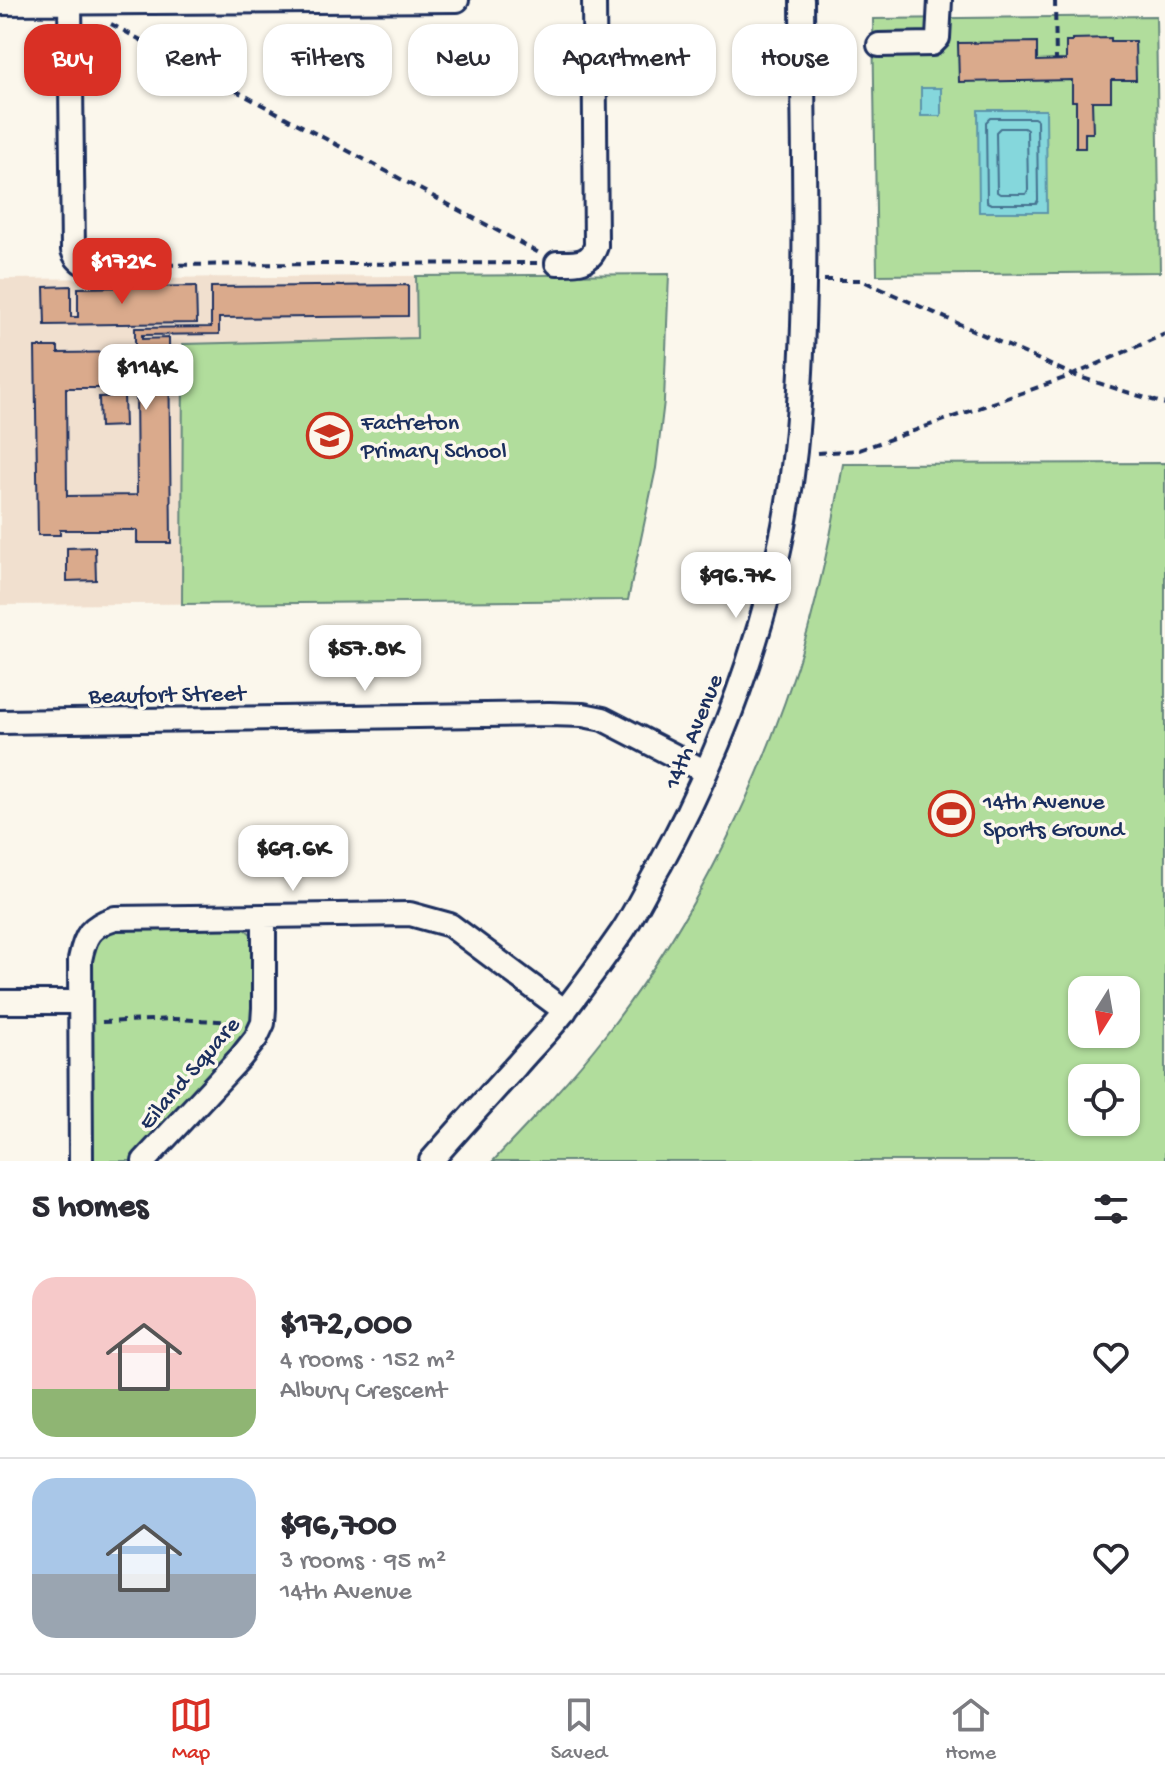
<!DOCTYPE html>
<html lang="en">
<head>
<meta charset="utf-8">
<style>
  body { margin:0; font-family:"Gochi Hand",sans-serif; background:#f7f7f7; color:#2b2b33; height:100vh; display:flex; flex-direction:column; font-size:30px; white-space:nowrap }
  * { box-sizing:border-box; margin:0 }
  p { font-size:26px; color:#7c7c81 }
  .icon { flex:none; width:44px; height:44px; fill:none; stroke:currentColor; stroke-width:2; stroke-linecap:round; stroke-linejoin:round }
  .map { position:relative; height:1161px; overflow:hidden }
  .side { display:flex; flex-direction:column; background:#fff; flex:1 }
  .side>* { flex:none }
  .banner { position:absolute; left:24px; top:24px; width:1118px; height:72px; display:flex; gap:16px }
  .needle { width:52px; rotate:191deg }
  .tools { position:absolute; left:1068px; top:976px; display:grid; gap:16px }
  .tools a { display:grid; place-items:center; width:72px; height:72px; border-radius:16px; background:#fff; box-shadow:0 2px 6px #0004; font-size:40px }
  .price { position:absolute; translate:-50% -68px; padding:0 18px; border-radius:16px; background:#fff; color:#222; font-size:26px; line-height:52px; filter:drop-shadow(0 2px 4px #0008) }
  .price::after { content:''; position:absolute; left:50%; top:48px; width:24px; height:18px; margin-left:-12px; background:inherit; clip-path:polygon(0 0,100% 0,50% 100%) }
  .price.selected { background:#d93025; color:#fff }
  ul { padding:0; list-style:none }
  li { display:flex; align-items:center; gap:24px; height:200px; padding:0 32px }
  li+li { border-top:2px solid #e1e1e2 }
  li span { display:grid; place-items:center; flex:none; width:224px; height:160px; border-radius:24px; color:#555 }
  li>.icon { margin-inline-start:auto }
  span .icon { width:96px; height:96px; fill:#fffc; stroke-width:1 }
  li b { font-size:34px }
  h2 { display:flex; justify-content:space-between; align-items:center; height:96px; padding:0 32px; font-size:34px }
  .pill { padding:0 28px; border-radius:24px; background:#fff; box-shadow:0 2px 6px #0004; font-size:28px; line-height:72px }
  .pill.selected { background:#d93025; color:#fff }
  .menu { display:flex; justify-content:space-around; align-items:center; height:112px; border-top:2px solid #e1e1e2; background:#fff; font-size:22px; color:#7c7c81 }
  .menu a { display:grid; justify-items:center; gap:4px }
  .menu .selected { color:#d93025 }
  .map>svg:first-child { display:block }
  .built { fill:#f1e0cf }
  .green { fill:#b1dd9c; stroke:#66867d; stroke-width:2; fill-rule:evenodd }
  .water { fill:#85d7dc; stroke:#5b94aa; stroke-width:2 }
  .lines { fill:none; stroke-linecap:round; stroke-linejoin:round }
  .shore { stroke:#457290; stroke-width:2 }
  .building { fill:#daaa8c; stroke:#1b2f5e; stroke-width:2; fill-rule:evenodd }
  .minor-casing { stroke:#1b2f5e; stroke-width:28 }
  .path { stroke:#1b2f5e; stroke-width:4; stroke-dasharray:8 6; stroke-linecap:butt }
  .minor { stroke:#fbf7ec; stroke-width:22 }
  .labels { text-anchor:middle; stroke-width:7; stroke-linejoin:round; paint-order:stroke }
  .poi-label { font-size:24px; fill:#1b2f5e; stroke:#fbf7ec; text-anchor:start }
  .street-label { font-size:24px; fill:#1b2f5e; stroke:#fbf7ec }
</style>
</head>
<body>
<div class="map">
<svg width="1165" height="1161" viewBox="0 0 1165 1161">
  <rect width="100%" height="100%" fill="#fbf7ec"/>
  <filter id="ink" filterUnits="userSpaceOnUse"><feTurbulence type="fractalNoise" baseFrequency=".0125" numOctaves="2"/><feDisplacementMap in="SourceGraphic" scale="16" xChannelSelector="R" yChannelSelector="G"/><feConvolveMatrix kernelMatrix="1 2 1 2 8 2 1 2 1" color-interpolation-filters="sRGB"/></filter>
  <g filter="url(#ink)">
    <path class="built" d="M669,274L664,401L656,468L628,600L0,605V279Z"/>
    <path class="green" d="M1156,16L1160,272L877,275L873,19Z
      M669,274L664,401L656,468L628,600L182,604L183,344L417,338L416,276Z
      M1165,463V1161H493C532,1120 571,1079 606,1034C698,915 766,775 808,630C823,575 834,520 843,464ZM1126,990V1034H1082V990ZM1126,1078V1122H1082V1078Z
      M242,926L253,936L256,944L252,1030L132,1161H91L88,959L92,942L110,927Z"/>
    <path class="water" d="M921,88H941V116H921Z
      M978,110H1046L1047,212H979Z"/>
    <g class="lines">
      <path class="shore" d="M990,118H1034L1037,120L1038,200L1036,204H991L987,202L986,122Z
        M1000,128H1024L1027,130L1028,190L1026,194H1000L997,192L996,132Z"/>
    </g>
    <path class="building" d="M1111,38V41H1135L1136,80H1111V101H1092L1093,133H1085V148H1076V101H1072V80L959,82L958,43L1037,42V61L1066,60V41H1072V39Z
      M408,285V316L219,318V334L142,335V339L169,338L171,543H137V530H60V535H38L35,347H58V353L135,352V328L211,327V287ZM66,388H136L137,495L67,496Z
      M71,286V317H78V288L196,286L197,323L45,325L44,287Z
      M124,396L125,426L100,427L99,397Z
      M95,547L96,580L67,581V548Z"/>
    <g class="lines">
      <defs>
        <path id="minor" d="M70,2L73,250C80,271 101,266 119,265
          M0,3L457,0
          M879,45L932,44L938,38L940,0
          M557,263C574,263 590,265 596,246L594,0
          M0,722L549,714L583,715L603,719L706,772
          M0,1002H80
          M81,1161L80,960C85,935 90,926 115,918L410,914L450,925L565,1011
          M144,1161L241,1057L256,1038L263,1023L264,1008V917
          M431,1161C459,1129 487,1098 516,1066C532,1047 551,1029 566,1009C585,984 604,958 622,932C636,911 647,887 660,865C728,741 780,593 795,451C810,302 803,150 802,0"/>
      </defs>
      <use href="#minor" class="minor-casing"/>
      <path class="path" d="M1055,0L1056,60
        M111,24L541,254
        M138,265L537,263
        M824,280H861L1073,375L1165,404
        M817,453L859,450L1073,375L1165,334
        M102,1022L174,1019L241,1022"/>
      <use href="#minor" class="minor"/>
    </g>
  </g>
  <defs>
    <symbol id="school-ring" viewBox="-11 -11 22 22"><circle r="9.5" fill="#fbf7ec" stroke="#c8321e" stroke-width="1.5"/><path d="M0-5L7-2L0 1L-7-2ZM-4 1L0 2.5L4 1V4Q0 6-4 4Z" fill="#c8321e"/></symbol>
    <symbol id="stadium-ring" viewBox="-11 -11 22 22"><circle r="9.5" fill="#fbf7ec" stroke="#c8321e" stroke-width="1.5"/><path d="M0-5a6.5 5 0 1 0 0 10a6.5 5 0 1 0 0-10ZM-3.5-1.8h7v3.6h-7Z" fill="#c8321e"/></symbol>
  </defs>
  <g fill-rule="evenodd">
    <use href="#school-ring" x="304" y="410" width="51" height="51"/>
    <use href="#stadium-ring" x="926" y="788" width="51" height="51"/>
  </g>
  <g class="labels">
    <g class="poi-label">
      <text x="361" y="429">Factreton<tspan x="361" dy="28">Primary School</tspan></text>
      <text x="983" y="808">14th Avenue<tspan x="983" dy="28">Sports Ground</tspan></text>
    </g>
    <g class="street-label">
      <text transform="translate(167 693) rotate(-1)" y="8">Beaufort Street</text>
      <text transform="translate(692 731) rotate(-68)" y="8">14th Avenue</text>
      <text transform="translate(188 1072) rotate(-49)" y="8">Eiland Square</text>
    </g>
  </g>
</svg>
<div class="tools">
<a><svg class="needle" viewBox="-14 -14 28 28"><path d="M0-13l5 13h-10z" fill="#e53935"/><path d="M0 13l5-13h-10z" fill="#7c7c81"/></svg></a>
<a><svg class="icon" aria-label="locate" viewBox="0 0 24 24"><circle cx="12" cy="12" r="6"/><path d="M12 2v4M12 18v4M2 12h4M18 12h4"/></svg></a>
</div>
<b class="price selected" style="left:122px;top:306px">$172K</b>
<b class="price" style="left:146px;top:412px">$114K</b>
<b class="price" style="left:736px;top:620px">$96.7K</b>
<b class="price" style="left:365px;top:693px">$57.8K</b>
<b class="price" style="left:293px;top:893px">$69.6K</b>
<div class="banner">
<a class="pill selected">Buy</a>
<a class="pill">Rent</a>
<a class="pill">Filters</a>
<a class="pill">New</a>
<a class="pill">Apartment</a>
<a class="pill">House</a>
</div>
</div>
<section class="side">
<h2>5 homes<svg class="icon" aria-label="filters" viewBox="0 0 24 24"><path d="M4 7h16M4 17h16"/><circle cx="9" cy="7" r="2"/><circle cx="15" cy="17" r="2"/></svg></h2>
<ul>
<li><span style="background:linear-gradient(#f6c9c9 70%,#8fb573 0)"><svg class="icon" aria-label="home" viewBox="0 0 24 24"><path d="M3 11l9-7 9 7M6 9v11h12V9"/></svg></span><div><b>$172,000</b><p>4 rooms · 152 m²</p><p>Albury Crescent</p></div><svg class="icon" aria-label="heart" viewBox="0 0 24 24"><path d="M12 20l-8-8c-3-5 5-10 8-4 3-6 11-1 8 4z"/></svg></li>
<li><span style="background:linear-gradient(#a9c7e8 60%,#9aa5b1 0)"><svg class="icon" aria-label="home" viewBox="0 0 24 24"><path d="M3 11l9-7 9 7M6 9v11h12V9"/></svg></span><div><b>$96,700</b><p>3 rooms · 95 m²</p><p>14th Avenue</p></div><svg class="icon" aria-label="heart" viewBox="0 0 24 24"><path d="M12 20l-8-8c-3-5 5-10 8-4 3-6 11-1 8 4z"/></svg></li>
</ul>
</section>
<nav class="menu">
<a class="selected"><svg class="icon" aria-label="map" viewBox="0 0 24 24"><path d="M3 6l6-2 6 2 6-2v14l-6 2-6-2-6 2zM9 4v14M15 6v14"/></svg>Map</a>
<a><svg class="icon" aria-label="saved" viewBox="0 0 24 24"><path d="M7 4h10v16l-5-4-5 4z"/></svg>Saved</a>
<a><svg class="icon" aria-label="home" viewBox="0 0 24 24"><path d="M3 11l9-7 9 7M6 9v11h12V9"/></svg>Home</a>
</nav>
</body>
</html>
